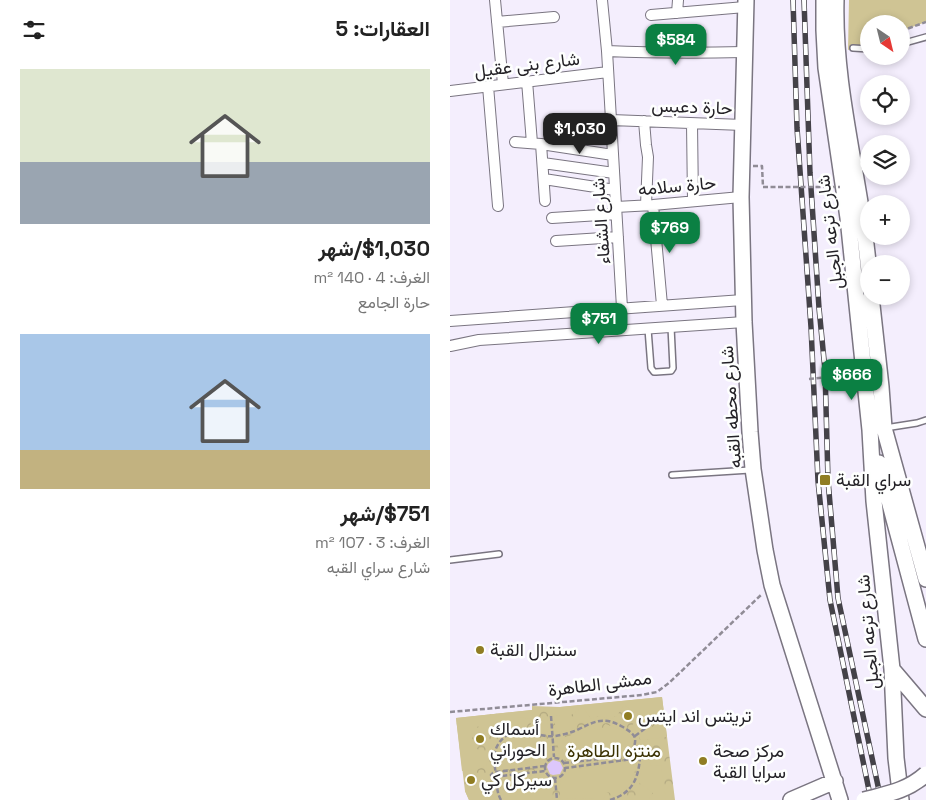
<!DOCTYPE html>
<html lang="ar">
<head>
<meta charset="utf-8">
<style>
  body { margin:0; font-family:"Space Grotesk",Vazirmatn,sans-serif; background:#f2f2f2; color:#222; direction:rtl; height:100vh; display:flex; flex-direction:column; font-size:19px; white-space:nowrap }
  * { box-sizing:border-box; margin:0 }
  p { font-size:16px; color:#767676 }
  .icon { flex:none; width:28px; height:28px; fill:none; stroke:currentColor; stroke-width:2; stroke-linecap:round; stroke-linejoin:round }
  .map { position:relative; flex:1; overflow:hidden; direction:ltr }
  .details { display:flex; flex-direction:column; background:#fff; width:450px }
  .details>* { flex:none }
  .needle { width:32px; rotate:145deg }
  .fabs { position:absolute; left:410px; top:15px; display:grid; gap:10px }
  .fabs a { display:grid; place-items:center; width:50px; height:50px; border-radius:50%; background:#fff; box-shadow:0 2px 8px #0003; font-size:25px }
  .price { position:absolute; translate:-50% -42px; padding:0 11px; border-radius:10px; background:#0b8043; color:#fff; font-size:16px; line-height:32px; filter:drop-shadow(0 1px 2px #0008) }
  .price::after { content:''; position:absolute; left:50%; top:30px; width:15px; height:11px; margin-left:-8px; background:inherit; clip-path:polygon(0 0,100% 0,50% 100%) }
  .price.active { background:#222; color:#fff }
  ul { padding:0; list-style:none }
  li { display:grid; align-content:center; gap:10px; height:265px; padding:0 20px }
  li span { display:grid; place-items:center; height:155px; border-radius:0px; color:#555 }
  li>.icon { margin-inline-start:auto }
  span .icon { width:90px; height:90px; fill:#fffc; stroke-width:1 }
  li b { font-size:21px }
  h2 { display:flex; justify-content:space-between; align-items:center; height:60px; padding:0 20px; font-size:21px }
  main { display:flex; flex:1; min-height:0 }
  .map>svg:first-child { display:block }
  .park { fill:url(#park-crowns) }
  .garden { fill:#cfc494 }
  .water { fill:#ddc7fb }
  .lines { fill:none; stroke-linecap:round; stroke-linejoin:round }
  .service-casing { stroke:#7a7581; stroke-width:8 }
  .minor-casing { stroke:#7a7581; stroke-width:12 }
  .secondary-casing { stroke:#7a7581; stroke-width:18 }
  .path { stroke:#908c96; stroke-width:2.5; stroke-dasharray:5 2.5; stroke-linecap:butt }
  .service { stroke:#fff; stroke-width:5 }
  .minor { stroke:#fff; stroke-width:10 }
  .secondary { stroke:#fff; stroke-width:15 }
  .rail-casing { stroke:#444248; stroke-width:5.5 }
  .rail { stroke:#fefffe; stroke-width:4; stroke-dasharray:11; stroke-linecap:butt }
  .secondary-bridge-casing { stroke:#7a7581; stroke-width:18; stroke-linecap:butt }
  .path-bridge { stroke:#908c96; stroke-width:2.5; stroke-dasharray:5 2.5; stroke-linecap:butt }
  .secondary-bridge { stroke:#fff; stroke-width:15 }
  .poi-dot { fill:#907d23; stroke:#fefffe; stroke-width:2 }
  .labels { text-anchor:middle; stroke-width:5; stroke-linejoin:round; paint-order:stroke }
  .street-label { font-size:18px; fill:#242227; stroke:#fefffe }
  .poi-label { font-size:18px; fill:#242227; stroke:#fefffe; text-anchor:start }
  .park-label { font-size:18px; fill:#3b3203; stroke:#fefffe }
</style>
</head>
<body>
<main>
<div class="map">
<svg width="476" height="800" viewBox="0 0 476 800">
  <defs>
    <pattern id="park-crowns" width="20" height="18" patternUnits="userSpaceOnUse" patternTransform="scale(1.25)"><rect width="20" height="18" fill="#cfc494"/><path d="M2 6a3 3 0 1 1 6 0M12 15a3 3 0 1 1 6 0" fill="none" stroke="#b2a880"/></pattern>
  </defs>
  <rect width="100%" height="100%" fill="#f4eefd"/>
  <path class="park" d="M212,697L225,800H19L15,791L6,718L82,710V706L110,707Z"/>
  <path class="garden" d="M399,0H476V22L451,31V24H419V43L398,50Z
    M212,697L217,737L192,740L190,739L189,735L212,721L210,715L187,731L181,727L189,715L174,705L166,717L164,716L162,719L149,716L141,719L133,707L121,715L127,725V727L119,730L106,732L104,716L110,715V707Z
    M82,710L83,718L97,717L98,734L80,728L82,719L69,717L67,726L56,729L48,737L28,726L19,745L39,755L36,766L28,769L12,771L6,718Z
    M143,724L145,729L148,730L153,729L155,724C162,726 181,733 182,741C183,745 181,750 180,753L119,761L110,758L109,754L107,739L119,736Z
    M71,735L98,739C103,771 69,768 48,770C45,759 47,750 55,741L59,743L63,742L65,736Z
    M199,759L201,766L211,765L216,800H198L203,793L188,782L191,770V760Z
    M187,760C186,776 177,792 162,797L160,793L158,792L156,793L154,798L142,799L110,798C110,788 108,777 118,770Z
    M93,773L96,778L102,781L103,800H54C49,794 49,787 48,779Z
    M39,786L43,797L38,800H19L15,791Z"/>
  <path class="water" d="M103,760L110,762L113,768L110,774L103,775L100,774L97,767L98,764Z"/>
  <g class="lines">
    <defs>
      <path id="service" d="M451,44L476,37
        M403,48L419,49
        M198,329L201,368L204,372H206L221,371L223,368L221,327
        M435,428L467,423L476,420
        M222,475L300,470
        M0,560L49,554"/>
      <path id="minor" d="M45,0L53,84
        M152,0L157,51L172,308
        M227,13L228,0
        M201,15L295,7
        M47,22L104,17
        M157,51C203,53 248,53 294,52
        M77,81L82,143
        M38,86L48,206
        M0,91L158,72
        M161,120L293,125
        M194,121L196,145L198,157L196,205
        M242,124L243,201
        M65,142L91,144L163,155
        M91,144L95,201
        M93,163L164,173
        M94,179L165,190
        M203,205L212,305
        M166,207L203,205L291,197
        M102,218L166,214
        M106,241L168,237
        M0,321L293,300
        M0,346L29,340L294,322"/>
      <path id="secondary" d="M296,0L291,197L294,322L300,432L303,469L315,550L322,585L390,800
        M374,0V30L376,68L398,218L420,430L424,501L442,669L446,758L451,800
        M386,0C384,73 401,143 412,215C415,233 417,253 419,271
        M421,296L431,387L434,428L476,579
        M429,463L476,639
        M442,669L476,709
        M341,800L385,781"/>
    </defs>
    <use href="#service" class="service-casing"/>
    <use href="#minor" class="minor-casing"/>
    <use href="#secondary" class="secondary-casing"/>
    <path class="path" d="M451,31L476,22
      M303,166H312L313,187
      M0,712L192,695L207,692L219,683L312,594
      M101,716L104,757
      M185,736L209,718
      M95 768a10 10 0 1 1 20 0a10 10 0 1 1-20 0Z
      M114,763L192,754L194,756L190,758L115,768
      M95,766L46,772L43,773L41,775L43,777L95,771
      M105,778L107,800
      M51,800C47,793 47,786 46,778C46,771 44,765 44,759C44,744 56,731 71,731C82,731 93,738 105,736C112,735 120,733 127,730C145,721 154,716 173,727C189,737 186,738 182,755
      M160,800C182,793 188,780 190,758"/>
    <use href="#service" class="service"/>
    <use href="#minor" class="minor"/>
    <use href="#secondary" class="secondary"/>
    <defs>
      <path id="rail" d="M343,0L347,128L361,327L368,481L380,600L421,800
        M354,0L360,173L369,308L375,370L378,480L388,598L431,800"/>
    </defs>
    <use href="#rail" class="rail-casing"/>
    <use href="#rail" class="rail"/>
    <defs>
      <path id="secondary-bridge" d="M414,800C437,794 457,791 476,774"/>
    </defs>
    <use href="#secondary-bridge" class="secondary-bridge-casing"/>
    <path class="path-bridge" d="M313,187H390
      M359,379L389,376"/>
    <use href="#secondary-bridge" class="secondary-bridge"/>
  </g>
  <g class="poi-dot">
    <rect x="369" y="474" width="12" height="12" rx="2.5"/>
    <circle cx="30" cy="650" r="5"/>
    <circle cx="178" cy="716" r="5"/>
    <circle cx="30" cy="739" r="5"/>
    <circle cx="253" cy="761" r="5"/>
    <circle cx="21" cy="780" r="5"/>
  </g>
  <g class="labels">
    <g class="street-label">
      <text transform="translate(77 65) rotate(-7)" y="6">شارع بنى عقيل</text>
      <text transform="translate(242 107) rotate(2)" y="6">حارة دعبس</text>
      <text transform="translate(227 186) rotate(-5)" y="6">حارة سلامه</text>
      <text transform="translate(151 221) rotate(-94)" y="6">شارع الشفاء</text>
      <text transform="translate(380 232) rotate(-97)" y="6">شارع ترعه الجبل</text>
      <text transform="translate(281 407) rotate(-94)" y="6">شارع محطه القبه</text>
      <text transform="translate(418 632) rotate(-95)" y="6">شارع ترعه الجبل</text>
      <text transform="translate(150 684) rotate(-7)" y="6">ممشى الطاهرة</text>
    </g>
    <g class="poi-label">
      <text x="386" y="486">سراي القبة</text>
      <text x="40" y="656">سنترال القبة</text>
      <text x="188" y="722">تريتس اند ايتس</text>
      <text x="40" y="735">أسماك<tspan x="40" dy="21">الحوراني</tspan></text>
      <text x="263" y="757">مركز صحة<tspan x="263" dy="21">سرايا القبة</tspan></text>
      <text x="31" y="786">سيركل كي</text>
    </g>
    <g class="park-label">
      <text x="164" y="757">منتزه الطاهرة</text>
    </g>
  </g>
</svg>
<div class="fabs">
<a><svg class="needle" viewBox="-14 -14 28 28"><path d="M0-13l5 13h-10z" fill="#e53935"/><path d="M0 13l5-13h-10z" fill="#767676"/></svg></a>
<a><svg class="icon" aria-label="locate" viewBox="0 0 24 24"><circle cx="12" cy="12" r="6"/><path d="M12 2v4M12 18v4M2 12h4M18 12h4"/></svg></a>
<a><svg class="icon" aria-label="layers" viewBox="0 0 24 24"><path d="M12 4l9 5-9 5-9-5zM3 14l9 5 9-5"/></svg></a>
<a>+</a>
<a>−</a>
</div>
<b class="price" style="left:226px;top:66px">$584</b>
<b class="price active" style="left:130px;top:155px">$1,030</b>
<b class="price" style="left:220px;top:254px">$769</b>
<b class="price" style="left:149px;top:345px">$751</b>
<b class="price" style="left:402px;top:401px">$666</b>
</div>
<section class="details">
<h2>العقارات: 5<svg class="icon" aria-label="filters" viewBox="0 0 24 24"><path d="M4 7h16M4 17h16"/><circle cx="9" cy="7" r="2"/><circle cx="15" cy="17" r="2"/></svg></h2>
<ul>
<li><span style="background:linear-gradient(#dfe7d0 60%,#9aa5b1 0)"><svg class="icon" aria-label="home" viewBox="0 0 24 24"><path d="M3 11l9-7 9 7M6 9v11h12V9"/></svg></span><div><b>$1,030/شهر</b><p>الغرف: 4 · 140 m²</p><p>حارة الجامع</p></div></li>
<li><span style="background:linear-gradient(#a9c7e8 75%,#c2b280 0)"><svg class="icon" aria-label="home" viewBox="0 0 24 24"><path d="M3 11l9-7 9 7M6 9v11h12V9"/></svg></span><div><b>$751/شهر</b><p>الغرف: 3 · 107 m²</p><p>شارع سراي القبه</p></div></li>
</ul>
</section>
</main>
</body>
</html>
